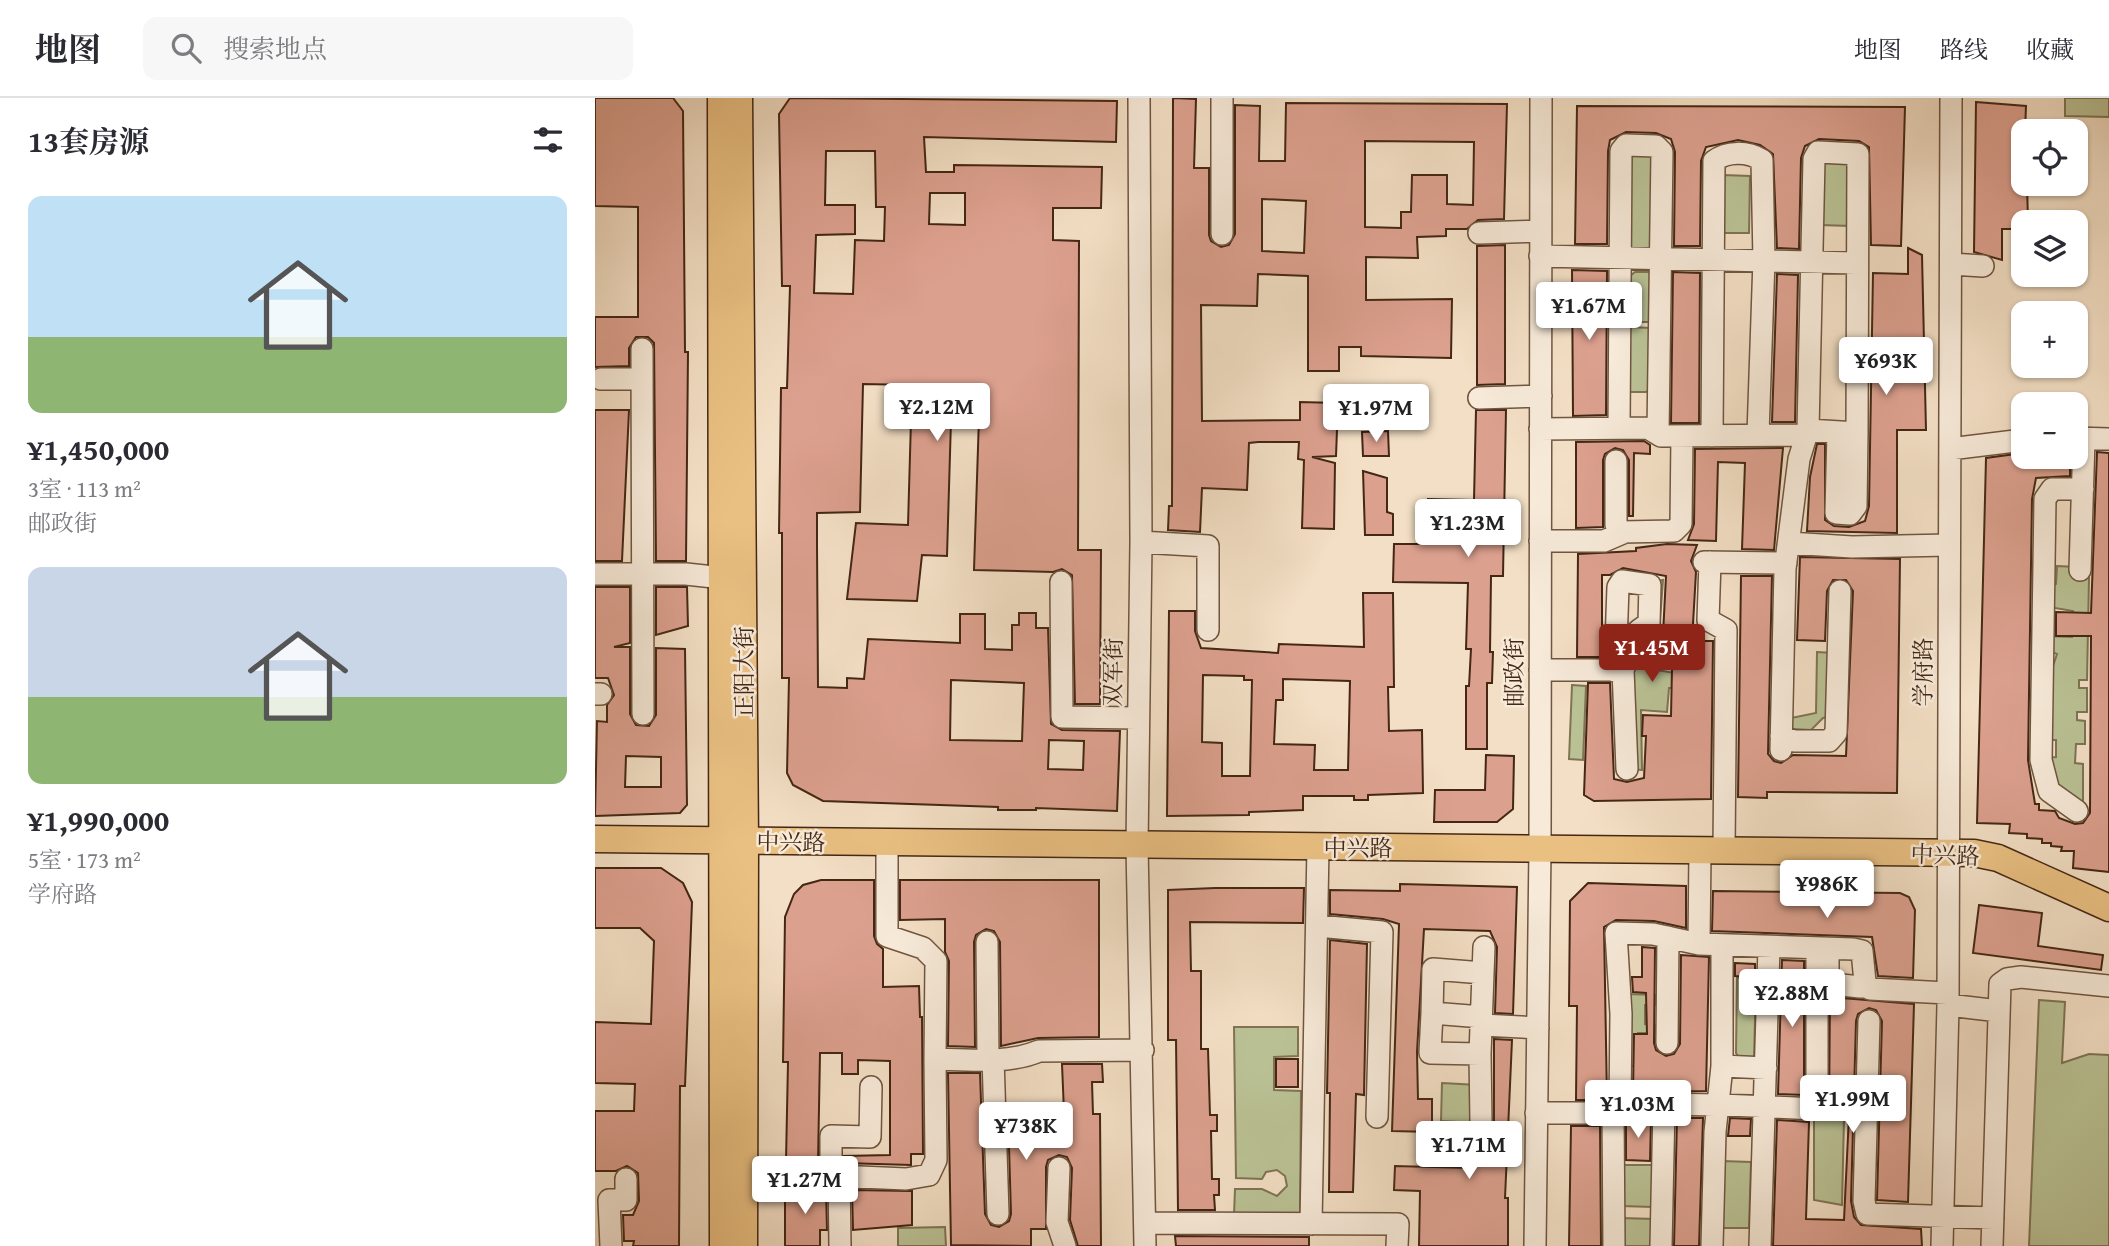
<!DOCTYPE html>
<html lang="zh">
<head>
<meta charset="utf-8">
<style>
  body { margin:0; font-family:"Gentium Book Plus","Noto Serif SC",serif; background:#f7f7f7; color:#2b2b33; height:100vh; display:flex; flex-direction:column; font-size:26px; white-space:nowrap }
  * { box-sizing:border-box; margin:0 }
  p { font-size:23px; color:#7c7c81 }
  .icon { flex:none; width:38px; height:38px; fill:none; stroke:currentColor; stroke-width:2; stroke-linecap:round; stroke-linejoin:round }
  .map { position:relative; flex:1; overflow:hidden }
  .panel { display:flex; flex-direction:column; background:#fff; width:595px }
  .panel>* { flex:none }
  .tools { position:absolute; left:1416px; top:21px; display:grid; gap:14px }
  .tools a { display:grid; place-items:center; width:77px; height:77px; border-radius:14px; background:#fff; box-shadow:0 2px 5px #0004; font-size:35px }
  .price { position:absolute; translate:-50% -60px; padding:0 16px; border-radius:7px; background:#fff; color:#222; font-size:23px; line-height:46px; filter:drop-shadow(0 2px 4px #0008) }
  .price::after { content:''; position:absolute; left:50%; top:42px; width:21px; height:16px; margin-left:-10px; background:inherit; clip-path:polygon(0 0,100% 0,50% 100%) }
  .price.selected { background:#8f2418; color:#fff }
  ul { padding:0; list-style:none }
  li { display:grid; align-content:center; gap:14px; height:371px; padding:0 28px }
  li span { display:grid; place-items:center; height:217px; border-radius:14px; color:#555 }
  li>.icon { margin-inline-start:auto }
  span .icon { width:126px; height:126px; fill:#fffc; stroke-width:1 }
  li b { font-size:30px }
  h2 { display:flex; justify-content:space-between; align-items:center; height:84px; padding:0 28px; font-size:30px }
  header { display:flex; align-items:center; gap:42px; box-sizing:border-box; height:98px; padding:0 35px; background:#fff; border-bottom:2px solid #e1e1e2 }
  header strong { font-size:33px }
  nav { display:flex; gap:38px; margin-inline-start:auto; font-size:24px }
  .search { width:490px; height:63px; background:#f7f7f7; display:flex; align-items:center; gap:18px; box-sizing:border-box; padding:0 24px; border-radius:14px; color:#7c7c81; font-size:26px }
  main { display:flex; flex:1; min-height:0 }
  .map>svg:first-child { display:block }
  .green { fill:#bac295; stroke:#7f7454; stroke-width:2 }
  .building { fill:#dca08e; stroke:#442714; stroke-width:2; fill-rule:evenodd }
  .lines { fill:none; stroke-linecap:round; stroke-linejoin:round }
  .minor-casing { stroke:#705540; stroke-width:24 }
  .major-casing { stroke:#442714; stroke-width:29 }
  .minor { stroke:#f7ead9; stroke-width:21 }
  .major { stroke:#eac082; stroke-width:26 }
  .labels { text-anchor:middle; stroke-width:5; stroke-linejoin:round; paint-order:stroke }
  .street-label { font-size:23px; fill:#442714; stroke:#f7ead9 }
</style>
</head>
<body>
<header>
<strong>地图</strong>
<div class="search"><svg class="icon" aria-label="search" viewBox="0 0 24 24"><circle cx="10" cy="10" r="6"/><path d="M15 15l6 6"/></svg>搜索地点</div>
<nav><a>地图</a><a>路线</a><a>收藏</a></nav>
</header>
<main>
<section class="panel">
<h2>13套房源<svg class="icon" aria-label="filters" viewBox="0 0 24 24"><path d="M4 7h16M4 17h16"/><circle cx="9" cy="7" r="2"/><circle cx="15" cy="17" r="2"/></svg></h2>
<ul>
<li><span style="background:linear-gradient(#bfe0f5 65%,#8fb573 0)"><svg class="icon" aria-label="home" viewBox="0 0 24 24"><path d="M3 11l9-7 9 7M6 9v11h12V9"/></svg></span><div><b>¥1,450,000</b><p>3室 · 113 m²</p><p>邮政街</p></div></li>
<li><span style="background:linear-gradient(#c9d6e8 60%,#8fb573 0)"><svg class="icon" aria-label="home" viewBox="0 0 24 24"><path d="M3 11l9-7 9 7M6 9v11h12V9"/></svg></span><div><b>¥1,990,000</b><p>5室 · 173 m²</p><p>学府路</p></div></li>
</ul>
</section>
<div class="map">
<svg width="1514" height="1148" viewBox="0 0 1514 1148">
  <rect width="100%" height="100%" fill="#f3dfc5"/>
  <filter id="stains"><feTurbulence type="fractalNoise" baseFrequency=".00286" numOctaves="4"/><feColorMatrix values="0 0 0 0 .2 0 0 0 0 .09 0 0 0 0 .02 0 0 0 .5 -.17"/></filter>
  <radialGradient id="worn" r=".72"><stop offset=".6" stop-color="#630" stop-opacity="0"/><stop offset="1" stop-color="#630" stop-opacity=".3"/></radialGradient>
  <path class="green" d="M1470,0H1514V19L1470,18Z
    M1035,55L1055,58L1060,65L1059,150H1035Z
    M1226,58L1258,59L1256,128L1224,127Z
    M1128,77L1155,78L1154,135H1127Z
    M1040,174H1055L1058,191L1059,224H1033L1035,178Z
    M1032,229L1057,230V290L1051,294H1035L1031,290Z
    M1462,468L1482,469L1485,477L1494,480L1492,582H1484V590H1492V614H1482V622L1490,623V646H1481L1480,665L1488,666V707L1457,683L1452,660L1461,659V642H1452L1453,570L1458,568L1462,556L1457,554L1453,538L1477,539L1478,513L1454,509L1457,487L1461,486Z
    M1068,482L1064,536L1068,551L1060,553L1061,572L1092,577L1093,590H1074L1072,614L1046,612L1047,672L1035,671L1038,569L1062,483Z
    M1222,554L1238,555L1237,618L1228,620L1216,632L1197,631L1196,620L1221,615Z
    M977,587L991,588L988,662L974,661Z
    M1142,880H1161L1159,961L1144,960L1141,955Z
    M1032,896L1061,897V907H1050V926L1060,927V935H1043L1041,968H1031Z
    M1444,902L1470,904L1467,965L1494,956L1514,957V1148H1434Z
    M639,929H703V958L679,959V992L706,993L705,1117H639L640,1091H667L682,1098L692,1088L690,1078L682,1072L671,1074L667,1081L641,1080Z
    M847,985L883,987L881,1025L846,1023Z
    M1219,1018L1249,1020L1247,1107L1219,1102Z
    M1126,1063L1156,1064L1154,1130H1124Z
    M1027,1067H1058L1057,1109L1027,1108Z
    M1026,1120L1059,1121V1148H1026Z
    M350,1129L351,1148H303V1130Z"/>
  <path class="building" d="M0,0H78L88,13L90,254H93L91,463H61L59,245L53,239H41L34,250V268L0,269V219H43V109L0,108Z
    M195,0L522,3L521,44L329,39L331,74H359V67L507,69L506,110H458V142L484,143L483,452H506L505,606H480L477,477L467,471L458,474L379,472L385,289L357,288L352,458L327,457L322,503L252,501L261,425L313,427L317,287L268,286L265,414L222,415V448L223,589L252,590V580L269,581L273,541L365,545V516H390V551L417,552V527H424V515H441V530H453L456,626L467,632L525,633L522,713L441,710V712H403V709L228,703L198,687L192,675L194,580H187V435H184L186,290H192L195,188H187L184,16ZM231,53H280L281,109H290L289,143L260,142L258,196L219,195L221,137L260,136V107H230ZM335,95H370V127L334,126ZM356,582L429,585L427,643L355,642ZM454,642L489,643L488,672L453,671Z
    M578,0L601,1L599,70H614V137L616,143L626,149L634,147L640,136V7L665,8L664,63H690L691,5L912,6L909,121L883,122L872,131H851V138L822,139L823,160L771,159V202L857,201L856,260L766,258V249H744V273H713V178L663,176L662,208L606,207L607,323L705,322V304L743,305L741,358L717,359L740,365L739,431L707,430L709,362L703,361L704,344H663L654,345L652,392L607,390L605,434L573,432L574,408H577ZM770,43L879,44L878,107L852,106V77H817L816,114H806V130L770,129ZM667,101L711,103L709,155L667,153Z
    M1381,4L1431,8L1428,86H1432L1433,124H1428V131H1407V162L1379,154Z
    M982,8L1310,9L1306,148L1276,147L1274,49L1264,43L1224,41L1210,48L1206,60L1204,151L1182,150L1178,56L1165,47L1143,42L1111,49L1106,63L1105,148H1079L1080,54L1076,41L1061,35L1031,34L1015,42L1013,53L1012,146H980Z
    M910,147V286L882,287V148Z
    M1313,150L1327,157L1331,332H1302V435L1212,433L1215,379L1222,346H1230V422L1239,428L1254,429L1270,423L1274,408L1278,175L1313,176Z
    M977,172L1012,173L1011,317L978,318Z
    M1078,174L1105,175L1104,325H1076Z
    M1182,176L1203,177L1200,324H1177Z
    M0,312H34L27,463H0Z
    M881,312H911L908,478H896L895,554H898L897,585H892V651H871V588H874L876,551H871L873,485L798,484L799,446H833V401L879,402Z
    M793,333L794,358H768L767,334Z
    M1049,343L1055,347V356L1039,355L1038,418H1034V362L1028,352L1020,350L1010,356L1008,362V429L981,430V344Z
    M1188,350L1179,452L1147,451L1150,365L1123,364L1121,443L1093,442L1099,426L1100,351Z
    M1502,354L1514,355V774L1478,770L1479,753H1466L1467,749L1456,748V745H1447V741L1432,740V736L1414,735L1415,726L1382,725L1391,360L1428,355V359H1475V378L1441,380L1437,401L1433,662L1440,706H1444V712L1460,713L1464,720L1480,726L1488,725L1495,715L1496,538H1461V514L1496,515Z
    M768,373L792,380V414L798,416V437H770Z
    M1072,446L1102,447L1096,463L1101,474L1097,543H1118L1116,701L999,703L989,697L993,585H1015L1019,681L1032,684L1049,680L1051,638H1047L1048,617L1076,618L1077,570H1063V555L1067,556L1071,478L1028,470L1015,477H1007V559H982L983,456L1041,453V450Z
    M1205,459L1305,461L1302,695L1172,694V700L1143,699L1146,478H1177L1173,656L1179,663L1186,665L1198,657L1251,658L1258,493L1251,482H1238L1232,493L1230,543L1202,542Z
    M0,489H35V545L19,549H35V616L41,627L54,628L61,617V550L90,551L92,707L85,715L0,718L2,623L12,624V607L19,597L13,580H0ZM31,658L66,659V689H30Z
    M61,489H92L93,528L61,537Z
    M768,495H798L799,589H793L794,633L827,632L828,695L773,697V702H759V698H708V712L654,714V717L572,718L574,513H600V533L606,550L683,555L684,546L769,549ZM608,577L649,578V582H657L655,678H627V645L607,644ZM688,581L755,583L753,672H719L720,647L679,646L681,602H688Z
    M891,657L919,658L918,711L902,724H839L840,692H890Z
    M0,770H66L88,785L97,804L90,988H85L84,1148H38L39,1143H29L28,1117H38L44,1103L43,1075L32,1068L21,1073H0V1013H39L40,986L0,985V924L56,926L59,843L45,830H0Z
    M226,782H279V838L282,846L288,851V889L324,888L325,919H327L328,1056H316V1067L249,1065V1058L295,1057V963L263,962V976H247V955H225L223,1064L191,1063L193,964H188L190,819L199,796L208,787Z
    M305,782H504V939L443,940L406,948L405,844L399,833L391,831L381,837L379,844L380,949L353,948L354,863L350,854V821L305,822Z
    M993,785L1091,788V830L1059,823L1021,822L1009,829L1012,1002H981L982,908H974L975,803Z
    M805,786L922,789L918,916L900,915L902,849L895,833L829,831L822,954L823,1001H837V1034L797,1033L804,826L788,821L735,816V792L805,793Z
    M620,790H709L708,825L595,824L596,873H606V951H613L615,1017H622V1033H616L617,1081H624V1097H619L620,1112H583L581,942H573V792Z
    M1118,793L1305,795L1314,799L1320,812L1318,880L1283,878L1277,839L1117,833Z
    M1384,807L1447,815L1443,848L1508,857L1506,872L1378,855Z
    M735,842L772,846L769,997L761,996L758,1094H734L735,995H732Z
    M1047,849L1060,850L1059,945L1061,952L1071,958L1079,956L1085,946L1086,857L1114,859L1111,993L1038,994L1039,936H1052L1051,895L1038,894L1037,879H1047Z
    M1187,862L1209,863V997L1183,996Z
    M1140,865L1160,866V879L1140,878Z
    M1235,899L1319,906L1313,1104L1282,1102L1287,923L1281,912L1274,910L1263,916L1261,923L1256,1103L1259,1119L1266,1127L1326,1131L1327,1148H1178L1182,1022L1214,1024L1211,1121L1249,1122L1254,1017L1234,1016Z
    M899,941L917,942L910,1100H913V1148H824L825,1093L799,1092L800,1068L875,1070L876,1047L890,1048V1036L899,1024Z
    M681,961H703V989H681Z
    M467,966H507L508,984H497L498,1016H505L506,1148H483L475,1122L477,1070L472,1059L464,1057L453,1062L451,1069V1131H436V1148L356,1147L353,975H385L390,1116L396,1127L404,1129L414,1123L416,1116L413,1015L469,1014Z
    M1082,1020H1108L1104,1148H1079Z
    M1135,1020L1156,1021L1155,1038H1133Z
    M1056,1021L1055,1063L1031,1062V1024Z
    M976,1028H1005L1006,1148H974Z
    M190,1089L231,1091L232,1132H225V1148H190Z
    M257,1092L317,1093V1127L258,1132Z
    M580,1138L714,1139V1148H581Z"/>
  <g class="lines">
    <defs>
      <path id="minor" d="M544,0L546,444L542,748L550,1148
        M1223,54L1263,56L1262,335L1213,332L1219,61Z
        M884,135L945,133
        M627,136V0
        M945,158L1261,165
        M1356,166L1388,168
        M47,251L48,616
        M6,281H47
        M884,300L946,298
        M1024,329L1026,53L1031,47L1061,48L1067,54L1063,334
        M945,331L1053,330L1066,338L1211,337
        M1243,334L1241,415L1255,416L1261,408L1262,335
        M1117,338L1119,63C1132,53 1152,53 1167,62L1169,162L1163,336
        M1480,340L1514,341
        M1355,351L1428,342
        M1021,363V427L1026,434L1079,433L1086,426L1087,338
        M945,443H1009L1030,434
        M546,444L613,448V532
        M1194,445L1257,449L1354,447
        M1109,464L1191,465
        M1115,464L1113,522L1131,532L1129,753
        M1485,472L1489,341
        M0,476H91L128,480
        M466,484L467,619L543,620
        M945,572H1028
        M1020,573L1023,489L1027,483L1055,487L1054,525L1044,532L1028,572L1032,671
        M0,596H6
        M1186,638L1199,643H1234L1241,635L1245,493
        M1186,652L1190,471L1204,361L1213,332
        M1482,713L1454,693L1446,662L1450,401L1457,391H1488
        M292,745V838L328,850L341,863L340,961
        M1105,753L1104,846L1258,851L1267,853L1270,884L1265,889L1237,886L1233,882V859
        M723,828L787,834L782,1019
        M392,844L393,961
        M1270,884L1275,891L1352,895
        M1353,907L1404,913
        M837,915L835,955L885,956L889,849
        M887,919L837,915L838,871L888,875
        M1274,923L1269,1103L1272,1116L1398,1120
        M887,927L943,930
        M1072,945L1073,839
        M885,956L886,1024
        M398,960L403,1116
        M1127,968L1171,970
        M1025,1010L1026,916L1021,835L1058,836L1104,846
        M941,1015H1018C1039,999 1187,1010 1222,1011V850
        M1018,1015L1019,1148
        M464,1070L462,1124L470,1148
        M149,1074L311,1081L334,1077L341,1062L340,961C373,962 414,966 444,953L548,952
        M236,1077V1038L275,1039L276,989
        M244,1077L245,1148
        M550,1125L803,1126L802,1148
        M716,1126L723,749
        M16,1148L14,1102H31V1081
        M940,1148L945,751L946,0
        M1066,1148L1069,1008
        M1117,1148L1120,1034L1127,968V847
        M1165,1148L1174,849
        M1347,1148L1353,907L1356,0
        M1397,1148L1405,886L1412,881L1426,879L1514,888"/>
      <path id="major" d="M126,0L128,1148
        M144,0L150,744L149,1148
        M0,741L1379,755L1403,760L1514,810"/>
    </defs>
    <use href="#minor" class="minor-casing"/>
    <use href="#major" class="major-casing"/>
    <use href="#minor" class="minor"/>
    <use href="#major" class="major"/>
  </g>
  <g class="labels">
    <g class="street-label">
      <text transform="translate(149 574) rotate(-90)" y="8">正阳大街</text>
      <text transform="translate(518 574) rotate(-89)" y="8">双军街</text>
      <text transform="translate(919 574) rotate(-90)" y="8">邮政街</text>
      <text transform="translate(1328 574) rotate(-90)" y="8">学府路</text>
      <text transform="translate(196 744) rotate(1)" y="8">中兴路</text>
      <text x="763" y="758">中兴路</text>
      <text transform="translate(1350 757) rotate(2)" y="8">中兴路</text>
    </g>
  </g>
  <rect width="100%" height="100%" filter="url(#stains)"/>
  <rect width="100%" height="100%" fill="url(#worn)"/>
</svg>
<div class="tools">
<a><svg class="icon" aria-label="locate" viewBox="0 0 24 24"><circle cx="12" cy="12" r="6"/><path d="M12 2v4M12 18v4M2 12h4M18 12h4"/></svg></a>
<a><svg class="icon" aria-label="layers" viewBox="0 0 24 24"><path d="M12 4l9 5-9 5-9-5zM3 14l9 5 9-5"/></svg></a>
<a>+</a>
<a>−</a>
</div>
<b class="price" style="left:994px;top:244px">¥1.67M</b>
<b class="price" style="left:1291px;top:299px">¥693K</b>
<b class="price" style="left:342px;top:345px">¥2.12M</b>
<b class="price" style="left:781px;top:346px">¥1.97M</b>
<b class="price" style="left:873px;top:461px">¥1.23M</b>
<b class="price selected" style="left:1057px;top:586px">¥1.45M</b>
<b class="price" style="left:1232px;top:822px">¥986K</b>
<b class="price" style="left:1197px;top:931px">¥2.88M</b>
<b class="price" style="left:1258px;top:1037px">¥1.99M</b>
<b class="price" style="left:1043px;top:1042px">¥1.03M</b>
<b class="price" style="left:431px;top:1064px">¥738K</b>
<b class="price" style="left:874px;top:1083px">¥1.71M</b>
<b class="price" style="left:210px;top:1118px">¥1.27M</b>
</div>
</main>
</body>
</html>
